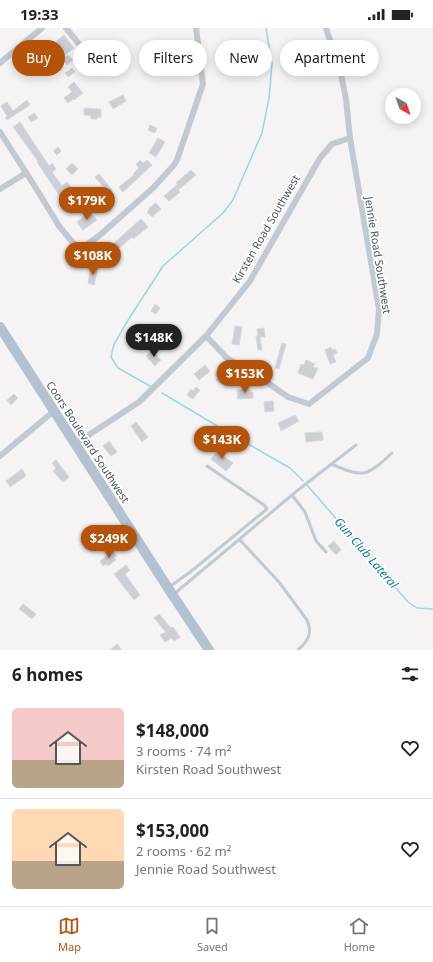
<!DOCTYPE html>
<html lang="en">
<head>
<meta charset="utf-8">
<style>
  body { margin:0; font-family:"Noto Sans",sans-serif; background:#f2f2f2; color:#222; height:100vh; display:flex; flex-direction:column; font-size:15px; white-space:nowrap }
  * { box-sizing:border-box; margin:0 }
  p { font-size:13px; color:#767676 }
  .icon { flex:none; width:22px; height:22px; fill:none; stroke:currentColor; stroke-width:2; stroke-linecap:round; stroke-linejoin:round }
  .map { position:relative; height:622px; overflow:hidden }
  .panel { display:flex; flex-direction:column; background:#fff; flex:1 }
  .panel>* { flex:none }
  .guide { position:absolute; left:12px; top:12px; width:409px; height:36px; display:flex; gap:8px }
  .needle { width:26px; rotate:140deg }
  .buttons { position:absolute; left:385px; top:60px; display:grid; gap:8px }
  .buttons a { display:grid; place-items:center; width:36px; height:36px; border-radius:50%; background:#fff; box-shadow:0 2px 10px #0003; font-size:20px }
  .price { position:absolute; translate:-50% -34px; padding:0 9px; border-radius:14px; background:#b45309; color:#fff; font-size:13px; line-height:26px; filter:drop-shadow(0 1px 2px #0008) }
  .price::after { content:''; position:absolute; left:50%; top:24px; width:12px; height:9px; margin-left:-6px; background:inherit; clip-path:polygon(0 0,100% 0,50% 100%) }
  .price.on { background:#222; color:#fff }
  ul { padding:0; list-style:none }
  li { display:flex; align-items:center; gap:12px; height:100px; padding:0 12px }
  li+li { border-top:1px solid #e0e0e0 }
  li span { display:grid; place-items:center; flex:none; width:112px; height:80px; border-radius:6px; color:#555 }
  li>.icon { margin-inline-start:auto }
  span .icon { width:48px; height:48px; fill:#fffc; stroke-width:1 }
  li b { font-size:17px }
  h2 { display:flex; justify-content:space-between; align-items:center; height:48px; padding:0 12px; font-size:17px }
  .pill { padding:0 14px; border-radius:18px; background:#fff; box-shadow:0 2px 10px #0003; font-size:14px; line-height:36px }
  .pill.on { background:#b45309; color:#fff }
  .status { display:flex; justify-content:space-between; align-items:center; height:28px; padding:0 20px; background:#fff; direction:ltr }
  .status svg { height:11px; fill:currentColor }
  .tab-bar { display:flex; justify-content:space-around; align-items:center; height:56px; border-top:1px solid #e0e0e0; background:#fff; font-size:11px; color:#767676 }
  .tab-bar a { display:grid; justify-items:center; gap:2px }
  .tab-bar .on { color:#b45309 }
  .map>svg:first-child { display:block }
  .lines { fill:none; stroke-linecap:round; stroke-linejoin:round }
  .stream { stroke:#90daee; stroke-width:1.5 }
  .building { fill:#cdcfd5; stroke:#d7d9de }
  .lane { stroke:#c1cad2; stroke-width:3 }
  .street { stroke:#c1cad2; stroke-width:6 }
  .primary { stroke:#b3c2d1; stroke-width:10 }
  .labels { text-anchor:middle; stroke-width:3.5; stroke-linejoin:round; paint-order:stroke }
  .street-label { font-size:11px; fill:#4a5661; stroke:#fff }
  .water-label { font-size:12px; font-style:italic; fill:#0c7c9b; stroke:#fff }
</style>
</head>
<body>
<div class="status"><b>19:33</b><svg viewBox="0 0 49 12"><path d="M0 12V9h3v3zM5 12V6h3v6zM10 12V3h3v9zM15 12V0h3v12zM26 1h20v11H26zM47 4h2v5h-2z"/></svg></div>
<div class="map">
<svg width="433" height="622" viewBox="0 0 433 622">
  <rect width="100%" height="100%" fill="#f5f3f3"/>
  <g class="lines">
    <path class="stream" d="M150,358L118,340L111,329L114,316L130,289L163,238L223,185L233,172L262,105L269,70L272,36L266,0
      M162,365L224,402L283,436L290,440L303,453
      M307,457L408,574L417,580L433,581"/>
  </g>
  <path class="building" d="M64,7L74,20L64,28L59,22L57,24L52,17Z
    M40,16L45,22L32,33L27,27Z
    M68,27L73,32L67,37L63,31Z
    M72,40L75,44L68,49L65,45Z
    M74,54L83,65L74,72L73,71L68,75L64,70L72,64L68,59Z
    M123,67L126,73L113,81L109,74Z
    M27,72L30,77L7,92L5,90L7,88L1,78L7,74L13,83Z
    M84,80L101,81V89H98L97,91H91V88L84,87Z
    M34,85L38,90L31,94L28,89Z
    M20,94L49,138L52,135L56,141L52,144L62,158L67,154L71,159L65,163L77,181L71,185L37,134L38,133L13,99Z
    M150,97L157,100L155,105L148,102Z
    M158,110L165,114L156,129L149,125Z
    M58,119L61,123L57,127L53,123Z
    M140,132L143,135L147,132L152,137L123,164L119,159L134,147L133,146L139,140L136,136Z
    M72,135L78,141L72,147L66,141Z
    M191,142L196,147L178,162L180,164L169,173L164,168L178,156L176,155Z
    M99,146L112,162L109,165L95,149Z
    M156,175L161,181L152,189L147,184L150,181L149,180Z
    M90,184L97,192L83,202L77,194Z
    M141,191L148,199L133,211L132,209L111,227L115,231L109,236L106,233L103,235L98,229Z
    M91,239L98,240L94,257L88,255Z
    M155,276L160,280L156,286L151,283Z
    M235,298L242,299L239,317L232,316Z
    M264,300L265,309H260L262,322H258L256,308H258L257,301Z
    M155,301L160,306L155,310L151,305Z
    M137,308L142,314L136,319L131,313Z
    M282,315L286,316L279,341L275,340Z
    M331,319L332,322L335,321L337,325L333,327L336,334L330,336L325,322Z
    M152,322L161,332L155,338L146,328Z
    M306,332L315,336L313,339L318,340L313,351L298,345L301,336L304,337Z
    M205,337L210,343L199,352L194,346Z
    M219,340L232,349L226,358L216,352L218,349L215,347Z
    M196,359L200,362L193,371L187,367L191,361L193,363Z
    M250,361V364H253V370L238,371L237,362Z
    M14,366L18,370L11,377L7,372Z
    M273,373L274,383L265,384L264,374Z
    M295,387L299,393L281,403L278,395Z
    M136,394L148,409L142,414L131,398Z
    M322,404L323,412L306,414L305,405Z
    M109,413L117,424L111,428L103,418Z
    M219,421L224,424L222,427L233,435L226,443L211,431Z
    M56,432L69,449L63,454L53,443L56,440L52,435Z
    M22,441L26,448L10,459L6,453Z
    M96,498L104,505L99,510L103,513L98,519L87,509Z
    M334,513L341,522L336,527L328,518Z
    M113,523L117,528L114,530L116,532L108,538L106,536L103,538L100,533Z
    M126,537L130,542L125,546L140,567L134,572L114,546Z
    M23,576L36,586L32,591L19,581Z
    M159,586L171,600L173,599L180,609L174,613L172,610L165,614L160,607L166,604L154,590Z
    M117,616L122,622H110Z"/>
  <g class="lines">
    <path class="lane" d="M331,436C364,450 366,449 392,425
      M292,467L305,484L316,513L326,524
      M239,511L279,554L307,592C313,605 308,613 298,622
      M169,559L189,545L267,481L264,477L207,438
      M174,566L298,462L356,417"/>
    <path class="street" d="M66,0L96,37V44
      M0,35L42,0
      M0,104L34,157L59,198L79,222L100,207L153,160L174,137L177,132L203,56L196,0
      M0,161L26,145
      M206,308L227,330L258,348L288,369L309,376L368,330L377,306L379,281L350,110L346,71L340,42L326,0
      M75,416L139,374L206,308L250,253L320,130L332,116L350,110
      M0,428L54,383"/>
    <path class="primary" d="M0,299L168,560L209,622"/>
  </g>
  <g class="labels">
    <g class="street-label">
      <text transform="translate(266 201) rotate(-60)" y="4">Kirsten Road Southwest</text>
      <text transform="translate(378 227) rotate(81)" y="4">Jennie Road Southwest</text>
      <text transform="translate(88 414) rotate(57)" y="4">Coors Boulevard Southwest</text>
    </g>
    <g class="water-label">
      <text transform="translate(366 525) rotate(49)" y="4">Gun Club Lateral</text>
    </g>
  </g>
</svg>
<div class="buttons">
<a><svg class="needle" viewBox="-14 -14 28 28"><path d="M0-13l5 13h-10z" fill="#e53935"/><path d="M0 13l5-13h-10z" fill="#767676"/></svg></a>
</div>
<b class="price" style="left:87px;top:193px">$179K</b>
<b class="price" style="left:93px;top:248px">$108K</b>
<b class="price on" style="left:154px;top:330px">$148K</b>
<b class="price" style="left:245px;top:366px">$153K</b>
<b class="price" style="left:222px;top:432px">$143K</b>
<b class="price" style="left:109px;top:531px">$249K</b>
<div class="guide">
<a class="pill on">Buy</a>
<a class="pill">Rent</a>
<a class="pill">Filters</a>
<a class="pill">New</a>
<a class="pill">Apartment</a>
</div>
</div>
<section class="panel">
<h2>6 homes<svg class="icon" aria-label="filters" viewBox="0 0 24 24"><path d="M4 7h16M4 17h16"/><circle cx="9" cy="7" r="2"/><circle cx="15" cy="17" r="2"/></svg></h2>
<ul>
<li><span style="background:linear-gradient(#f6c9c9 65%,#b9a48a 0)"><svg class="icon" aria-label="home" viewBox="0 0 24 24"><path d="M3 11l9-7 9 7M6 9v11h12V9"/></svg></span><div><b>$148,000</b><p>3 rooms · 74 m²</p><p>Kirsten Road Southwest</p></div><svg class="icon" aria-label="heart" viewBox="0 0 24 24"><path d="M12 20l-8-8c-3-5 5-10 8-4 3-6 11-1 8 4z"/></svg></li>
<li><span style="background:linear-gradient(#ffd9b3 65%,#b9a48a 0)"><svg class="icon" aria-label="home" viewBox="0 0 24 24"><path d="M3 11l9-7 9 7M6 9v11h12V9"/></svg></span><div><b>$153,000</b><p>2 rooms · 62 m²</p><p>Jennie Road Southwest</p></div><svg class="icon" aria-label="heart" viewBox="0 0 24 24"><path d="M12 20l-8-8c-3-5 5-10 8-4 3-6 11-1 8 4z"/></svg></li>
</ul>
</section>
<nav class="tab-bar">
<a class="on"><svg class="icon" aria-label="map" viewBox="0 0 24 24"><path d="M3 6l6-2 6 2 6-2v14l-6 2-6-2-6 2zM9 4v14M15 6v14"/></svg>Map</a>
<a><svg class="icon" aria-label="saved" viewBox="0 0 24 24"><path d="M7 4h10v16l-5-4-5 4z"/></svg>Saved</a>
<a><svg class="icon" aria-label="home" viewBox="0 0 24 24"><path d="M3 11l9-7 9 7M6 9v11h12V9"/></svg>Home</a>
</nav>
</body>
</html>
